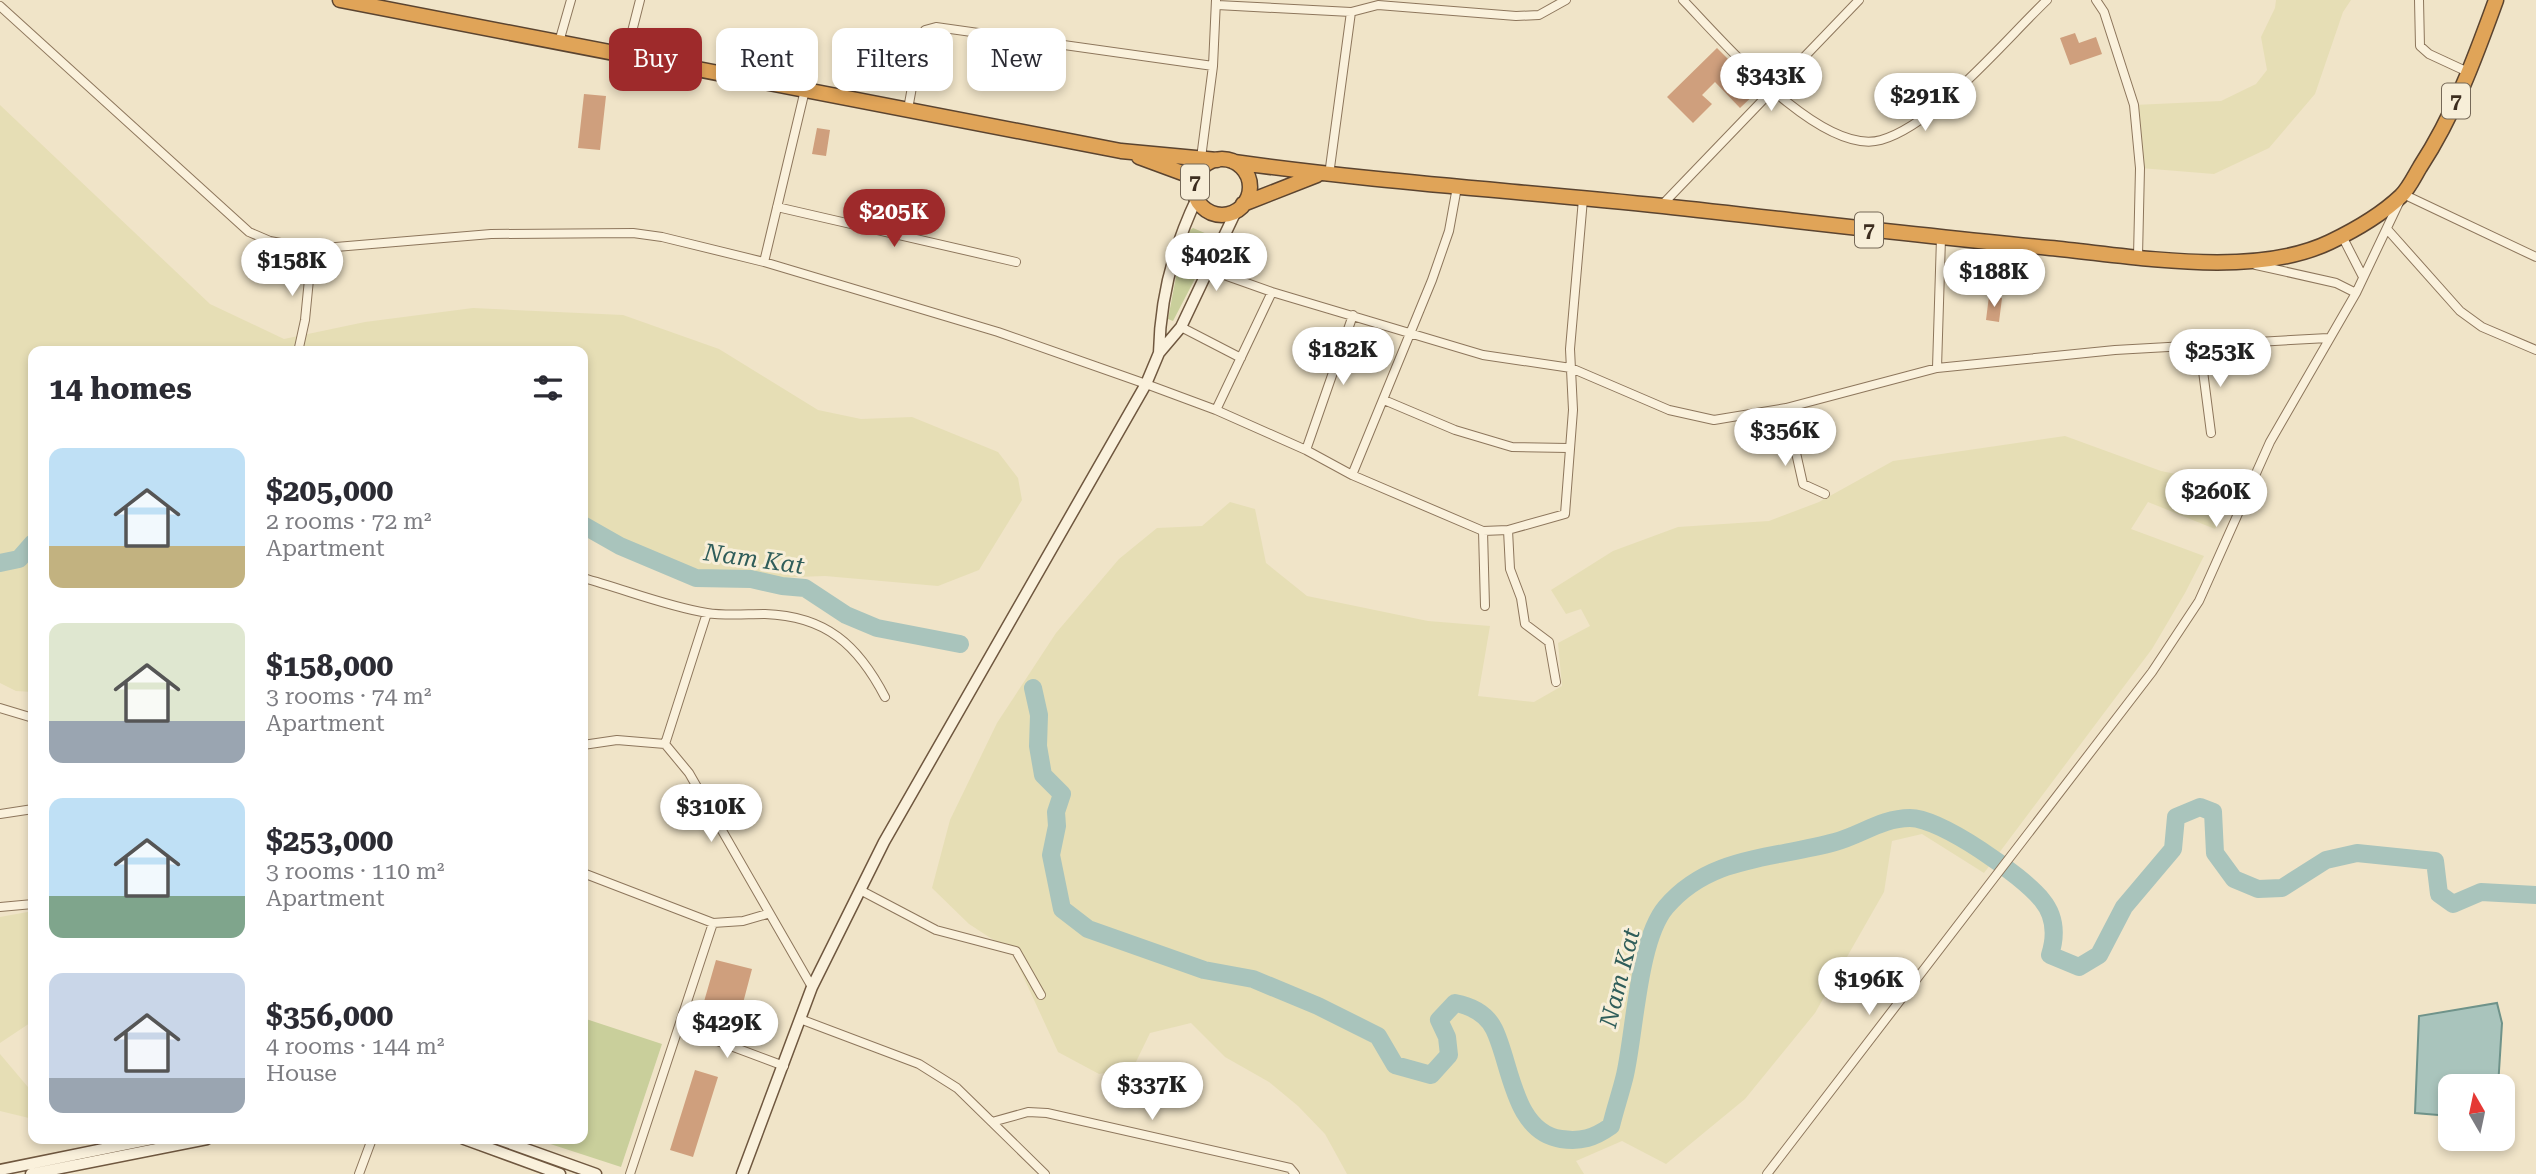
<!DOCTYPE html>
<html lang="en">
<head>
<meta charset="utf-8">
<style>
  body { margin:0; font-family:"Roboto Serif",serif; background:#f2f2f3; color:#2b2b33; height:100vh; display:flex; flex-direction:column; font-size:26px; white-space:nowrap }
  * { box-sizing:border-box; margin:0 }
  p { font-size:23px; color:#7c7c81 }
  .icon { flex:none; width:38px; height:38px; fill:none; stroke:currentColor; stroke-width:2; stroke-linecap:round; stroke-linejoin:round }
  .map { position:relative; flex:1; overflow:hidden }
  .drawer { position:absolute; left:28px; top:346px; width:560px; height:798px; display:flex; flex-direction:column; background:#fff; border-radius:14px; box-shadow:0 4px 10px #0003 }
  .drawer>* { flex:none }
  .banner { position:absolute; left:609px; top:28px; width:665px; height:63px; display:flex; gap:14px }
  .needle { width:46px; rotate:351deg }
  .tools { position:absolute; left:2438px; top:1074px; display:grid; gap:14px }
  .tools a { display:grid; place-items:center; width:77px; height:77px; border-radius:14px; background:#fff; box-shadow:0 4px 10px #0003; font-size:35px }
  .price { position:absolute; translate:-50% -60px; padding:0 16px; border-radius:24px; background:#fff; color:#222; font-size:23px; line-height:46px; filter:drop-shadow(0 2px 4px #0008) }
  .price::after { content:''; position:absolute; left:50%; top:42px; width:21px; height:16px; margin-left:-10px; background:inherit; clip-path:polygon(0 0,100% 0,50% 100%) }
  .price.current { background:#9e2a2b; color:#fff }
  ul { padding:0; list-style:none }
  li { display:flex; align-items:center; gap:21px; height:175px; padding:0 21px }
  li span { display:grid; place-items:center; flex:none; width:196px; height:140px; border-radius:14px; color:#555 }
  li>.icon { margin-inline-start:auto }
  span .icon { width:84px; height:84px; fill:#fffc; stroke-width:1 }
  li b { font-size:30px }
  h2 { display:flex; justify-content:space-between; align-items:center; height:84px; padding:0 21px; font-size:30px }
  .pill { padding:0 24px; border-radius:14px; background:#fff; box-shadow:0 4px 10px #0003; font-size:24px; line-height:63px }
  .pill.current { background:#9e2a2b; color:#fff }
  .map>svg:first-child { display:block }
  .farmland { fill:#e6deb5 }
  .green { fill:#c9cf9b }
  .water { fill:#a9c4bc; stroke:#6f938a; stroke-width:2 }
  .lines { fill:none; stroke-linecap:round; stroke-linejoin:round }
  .river { stroke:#a9c4bc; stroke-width:18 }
  .building { fill:#cf9f7d }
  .street-casing { stroke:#8d765c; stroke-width:10 }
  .secondary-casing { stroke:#6f573f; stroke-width:13 }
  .highway-casing { stroke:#5b4430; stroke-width:17 }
  .street { stroke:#faf1dc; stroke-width:8 }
  .secondary { stroke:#faf1dc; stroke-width:10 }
  .highway { stroke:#e0a458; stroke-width:14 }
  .labels { text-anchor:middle; stroke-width:6; stroke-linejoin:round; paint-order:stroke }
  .shield { fill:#f7eed8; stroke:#756857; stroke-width:2 }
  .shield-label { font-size:21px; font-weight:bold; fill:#3d2e20 }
  .water-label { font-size:24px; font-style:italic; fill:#2f5d5a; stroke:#f7eed8 }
</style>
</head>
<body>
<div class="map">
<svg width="2536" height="1174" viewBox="0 0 2536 1174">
  <rect width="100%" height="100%" fill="#f0e4c8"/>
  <path class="farmland" d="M2276,0H2351L2343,12L2315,94L2269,148L2214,174L2140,168L2134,105L2221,101L2256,84L2267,70L2261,37L2275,8Z
    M0,105L210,304L284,339L365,322L473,308L623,315L719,349L818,410L861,419L912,417L998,452L1018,478L1022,500L979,570L938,586L825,576L715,580L696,578L620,546L583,525V352H33V692L16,691L0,683Z
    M2065,436L2161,471L2235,486L2215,529L2148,502L2131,529L2204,556L2185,593L2152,649L1984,873L1922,834L1892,841L1884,892L1815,1013L1745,1099L1666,1164L1622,1141L1576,1161L1584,1174H1347L1325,1134L1298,1106L1269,1082L1225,1057L1191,1023L1150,1033L1133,1068L1099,1074L1058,1052L1012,952L969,924L932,888L950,820L997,723L1056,633L1119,559L1157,528L1202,526L1230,502L1255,509L1266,563L1307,596L1428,621L1490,626L1478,696L1534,702L1562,686L1558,643L1590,626L1581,609L1566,614L1551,590L1613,551L1678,527L1769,521L1819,502L1893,461Z
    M33,911V1021L0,1043V917Z
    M0,1054L33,1093V1119L0,1111Z"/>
  <path class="green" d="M1193,228L1214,237L1213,244L1173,321L1168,319L1184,235Z
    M583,1018L662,1044L621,1167L535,1139H583Z"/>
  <path class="water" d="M2497,1003L2502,1023L2498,1087H2450V1116L2415,1113L2419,1016Z"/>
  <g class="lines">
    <path class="river" d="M583,525L620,546L696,578L751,579L782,586L805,588L846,615L877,628L960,644
      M0,563L19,559L33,543
      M1033,688L1039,715L1038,746L1043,775L1062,794L1056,812L1057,826L1051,855L1062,909L1088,929L1204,970L1253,979L1318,1006L1378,1036L1395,1065L1431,1075L1449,1055L1447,1037L1439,1020L1455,1003C1471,1006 1486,1013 1494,1029C1511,1063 1513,1132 1561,1139C1581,1142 1594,1138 1611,1126C1615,1109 1621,1092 1625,1075C1635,1031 1638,940 1666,907C1710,855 1774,859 1835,842C1861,835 1882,818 1910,818C1941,818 2023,876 2042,900C2056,917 2056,936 2050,955L2079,967L2099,955L2124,907L2173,849L2176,817L2200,807L2213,812L2215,853L2234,879L2258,889L2282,888L2326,860L2357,853L2435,861L2439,894L2453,904L2481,892L2536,895"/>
  </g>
  <path class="building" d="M2075,33L2079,43L2096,37L2102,54L2070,65L2060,38Z
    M1717,48L1759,90L1740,108L1715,82L1702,95L1712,104L1693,123L1667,97Z
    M584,94L606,96L600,150L578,148Z
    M817,128L830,130L826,156L812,154Z
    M1989,296L2002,298L1999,322L1986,320Z
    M716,960L752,969L738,1022L701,1012Z
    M695,1070L718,1077L693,1157L670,1150Z"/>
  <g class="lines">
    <defs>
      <path id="street" d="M1683,0C1721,39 1821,157 1881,140C1936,124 2004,41 2047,0
        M2096,0L2104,12L2134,105L2140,168L2138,256
        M2419,0L2420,46L2429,54L2470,73
        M1217,5L1351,12L1378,5L1516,16L1539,15L1566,0
        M0,6L249,232L270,241L312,249L491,234L633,233L662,237L764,262L998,332L1146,384L1216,410L1306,450L1352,475L1483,531L1508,530L1565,514L1573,410L1570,349L1583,199
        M559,42L571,0
        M626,55L640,0
        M908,109L921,38L925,30L936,27L1213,66
        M1201,158L1213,66L1216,0
        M1329,175L1351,12
        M1661,206L1859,0
        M777,207L1016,262
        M2387,229L2460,311L2482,327L2536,350
        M2342,236L2363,277
        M764,262L805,90
        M2256,265L2336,283L2356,293
        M1210,270L1272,292L1483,355L1571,368L1669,410L1714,420L1786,408L1937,368L2115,350L2328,338
        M1181,327L1241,358
        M2208,344L2203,371L2211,433
        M298,352L305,320L312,249
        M1937,368L1941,238
        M1384,400L1455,430L1512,447L1568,448
        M1786,408L1803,484L1825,494
        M1216,410L1272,292
        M1306,450L1353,315
        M1352,475L1432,280L1449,231L1457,187
        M1508,530L1510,569L1521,598L1525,624L1549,642L1556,682
        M1483,531L1485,606
        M583,578C624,589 665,606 707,613C725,616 746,614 765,614C826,616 858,645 885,697
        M0,708L33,718
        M665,744L707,613
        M583,745L617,740L665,744L689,773L812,987
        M0,814L33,809
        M583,873L713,923L743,921L767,914
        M860,890L936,930L1016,951L1041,995
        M0,907L33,904
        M800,1019L919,1064L957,1088L1045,1174
        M680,1027L784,1066
        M992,1122L1028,1112L1047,1113L1290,1168L1295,1174
        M359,1174L372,1139
        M630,1174L713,923
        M1767,1174L2152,672L2199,601L2270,442L2356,293L2403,194L2536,257"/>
      <path id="secondary" d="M1159,353C1160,300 1174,246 1197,198
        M464,1139L560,1174
        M498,1139L596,1174
        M0,1170L152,1139
        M31,1174L207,1139
        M742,1174L812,987L884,842L1146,384L1159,353L1181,327L1236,211"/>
      <path id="highway" d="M340,0L1121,151L1217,160
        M1139,157L1196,178
        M1194 187a28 28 0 1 1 56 0a28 28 0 1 1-56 0Z
        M1234,162C1377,182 1520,191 1663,206C1792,220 1921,236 2050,248C2134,256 2253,279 2330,242C2355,230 2380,216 2401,196C2409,188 2414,177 2420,167C2454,115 2475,58 2496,0
        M1243,204L1317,175"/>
    </defs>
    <use href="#street" class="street-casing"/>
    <use href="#secondary" class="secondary-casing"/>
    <use href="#highway" class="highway-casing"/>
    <use href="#street" class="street"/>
    <use href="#secondary" class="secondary"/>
    <use href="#highway" class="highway"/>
  </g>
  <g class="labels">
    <g class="shield">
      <rect x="2442" y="83.5" width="28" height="35" rx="5"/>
      <rect x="1181" y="164.5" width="28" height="35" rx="5"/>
      <rect x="1855" y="212.5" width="28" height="35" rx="5"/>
    </g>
    <g class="shield-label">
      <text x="2456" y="108">7</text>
      <text x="1195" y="189">7</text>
      <text x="1869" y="237">7</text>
    </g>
    <g class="water-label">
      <text transform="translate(754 559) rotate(8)" y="8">Nam Kat</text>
      <text transform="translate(1620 978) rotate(-76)" y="8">Nam Kat</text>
    </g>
  </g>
</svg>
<div class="tools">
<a><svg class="needle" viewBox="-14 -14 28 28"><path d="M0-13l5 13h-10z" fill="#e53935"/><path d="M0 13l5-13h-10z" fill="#7c7c81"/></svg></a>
</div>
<b class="price" style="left:1771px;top:113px">$343K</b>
<b class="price" style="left:1925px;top:133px">$291K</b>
<b class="price current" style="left:894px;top:249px">$205K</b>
<b class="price" style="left:1216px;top:293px">$402K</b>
<b class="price" style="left:292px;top:298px">$158K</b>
<b class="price" style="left:1994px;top:309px">$188K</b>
<b class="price" style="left:1343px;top:387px">$182K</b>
<b class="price" style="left:2220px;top:389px">$253K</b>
<b class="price" style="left:1785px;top:468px">$356K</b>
<b class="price" style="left:2216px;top:529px">$260K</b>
<b class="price" style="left:711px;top:844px">$310K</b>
<b class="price" style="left:1869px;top:1017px">$196K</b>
<b class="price" style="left:727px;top:1060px">$429K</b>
<b class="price" style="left:1152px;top:1122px">$337K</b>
<div class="banner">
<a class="pill current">Buy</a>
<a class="pill">Rent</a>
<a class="pill">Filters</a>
<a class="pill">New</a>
</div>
<section class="drawer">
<h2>14 homes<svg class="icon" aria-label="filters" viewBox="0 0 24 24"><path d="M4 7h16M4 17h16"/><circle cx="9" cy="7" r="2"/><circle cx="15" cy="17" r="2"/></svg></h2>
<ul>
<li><span style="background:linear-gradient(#bfe0f5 70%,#c2b280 0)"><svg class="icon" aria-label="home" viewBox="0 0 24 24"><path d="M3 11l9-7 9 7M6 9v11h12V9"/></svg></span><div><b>$205,000</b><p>2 rooms · 72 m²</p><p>Apartment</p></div></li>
<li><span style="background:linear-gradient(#dfe7d0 70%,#9aa5b1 0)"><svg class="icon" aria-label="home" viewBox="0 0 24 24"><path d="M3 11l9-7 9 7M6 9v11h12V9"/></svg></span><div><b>$158,000</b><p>3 rooms · 74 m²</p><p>Apartment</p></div></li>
<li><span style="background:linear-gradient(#bfe0f5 70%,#7fa58c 0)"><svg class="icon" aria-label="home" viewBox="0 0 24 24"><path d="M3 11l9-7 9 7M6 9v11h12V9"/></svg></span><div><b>$253,000</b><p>3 rooms · 110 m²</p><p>Apartment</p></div></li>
<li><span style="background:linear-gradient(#c9d6e8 75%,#9aa5b1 0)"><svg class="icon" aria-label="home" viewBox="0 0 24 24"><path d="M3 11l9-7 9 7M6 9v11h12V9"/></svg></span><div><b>$356,000</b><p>4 rooms · 144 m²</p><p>House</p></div></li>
</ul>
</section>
</div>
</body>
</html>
